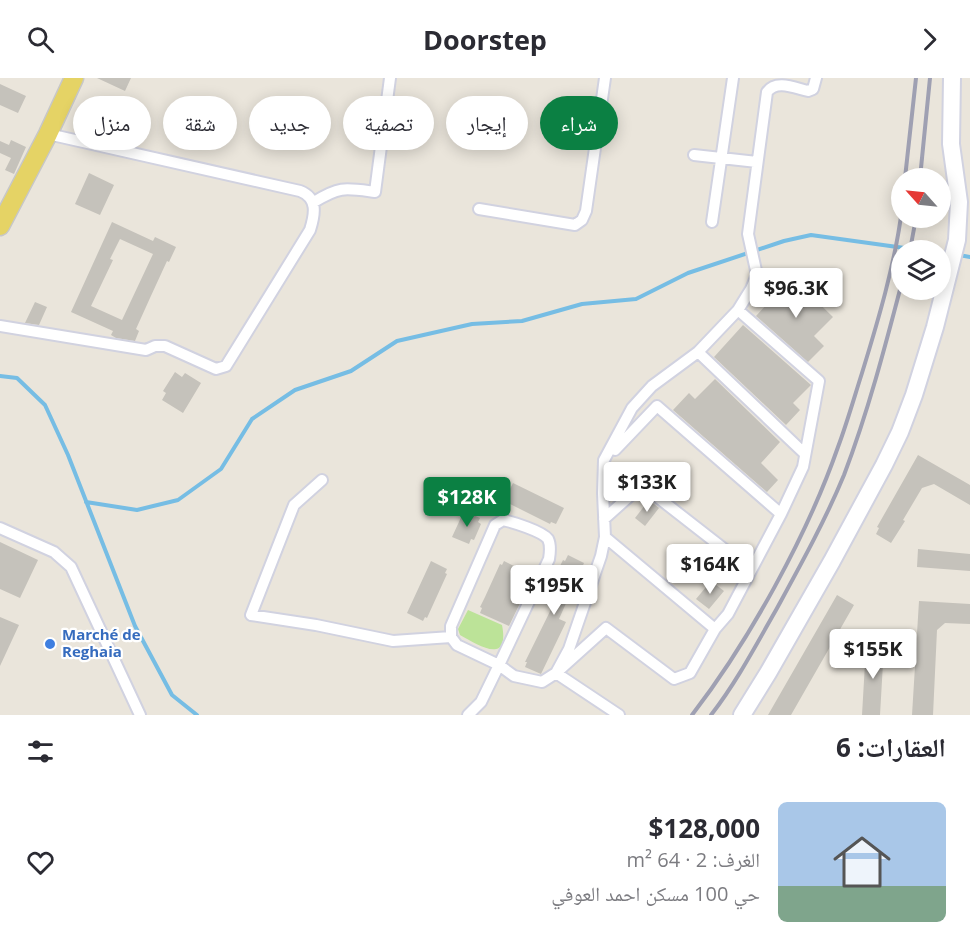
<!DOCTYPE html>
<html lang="ar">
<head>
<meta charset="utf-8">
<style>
  body { margin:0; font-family:"Open Sans","Noto Naskh Arabic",sans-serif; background:#f7f7f7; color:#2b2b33; direction:rtl; height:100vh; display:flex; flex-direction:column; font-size:22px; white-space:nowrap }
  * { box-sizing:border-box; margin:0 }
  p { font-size:20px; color:#7c7c81 }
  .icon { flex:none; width:33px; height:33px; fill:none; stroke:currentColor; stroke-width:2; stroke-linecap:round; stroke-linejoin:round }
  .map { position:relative; height:637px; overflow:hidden; direction:ltr }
  .panel { display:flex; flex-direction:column; background:#fff; flex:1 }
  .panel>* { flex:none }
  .banner { position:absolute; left:18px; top:18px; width:600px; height:54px; direction:rtl; display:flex; gap:12px }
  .needle { width:39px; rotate:297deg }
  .buttons { position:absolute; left:891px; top:90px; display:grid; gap:12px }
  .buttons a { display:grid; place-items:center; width:60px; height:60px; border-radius:50%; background:#fff; box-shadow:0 3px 15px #0003; font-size:30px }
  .price { position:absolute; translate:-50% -51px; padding:0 14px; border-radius:6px; background:#fff; color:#222; font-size:20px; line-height:39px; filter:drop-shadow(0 2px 3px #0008) }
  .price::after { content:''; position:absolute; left:50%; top:36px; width:18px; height:14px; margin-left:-9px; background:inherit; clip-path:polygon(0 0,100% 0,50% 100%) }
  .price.selected { background:#0b8043; color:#fff }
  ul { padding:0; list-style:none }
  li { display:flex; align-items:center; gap:18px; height:150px; padding:0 24px }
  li+li { border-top:2px solid #e1e1e2 }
  li span { display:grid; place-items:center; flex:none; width:168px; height:120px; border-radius:9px; color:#555 }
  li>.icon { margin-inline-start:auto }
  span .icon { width:72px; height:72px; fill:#fffc; stroke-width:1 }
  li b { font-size:26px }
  h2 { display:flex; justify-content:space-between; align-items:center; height:72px; padding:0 24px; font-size:26px }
  .chip { padding:0 21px; border-radius:27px; background:#fff; box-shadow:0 3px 15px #0003; font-size:21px; line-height:54px }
  .chip.selected { background:#0b8043; color:#fff }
  header { display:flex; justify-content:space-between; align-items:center; height:78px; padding:0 24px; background:#fff; font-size:27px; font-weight:700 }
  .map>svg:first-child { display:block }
  .pitch { fill:#bce398 }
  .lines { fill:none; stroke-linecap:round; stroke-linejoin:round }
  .stream { stroke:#76bde4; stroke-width:4 }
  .building { fill:#c5c2bb; fill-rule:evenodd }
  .minor-casing { stroke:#d1d2e0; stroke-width:14 }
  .secondary-casing { stroke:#d1d2e0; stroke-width:20 }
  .primary-casing { stroke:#c7c7c7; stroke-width:21 }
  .minor { stroke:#fff; stroke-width:10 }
  .secondary { stroke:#fff; stroke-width:16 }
  .primary { stroke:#e5d365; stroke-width:18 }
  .rail { stroke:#9fa0b2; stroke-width:4 }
  .shop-dot { fill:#3f7fe0; stroke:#fff; stroke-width:2 }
  .labels { text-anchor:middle; stroke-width:4.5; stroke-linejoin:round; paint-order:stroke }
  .shop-label { font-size:15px; font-weight:bold; fill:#366cbe; stroke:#fff; text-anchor:start }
</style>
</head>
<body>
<header><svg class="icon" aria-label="forward" viewBox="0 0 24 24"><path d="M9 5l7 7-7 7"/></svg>Doorstep<svg class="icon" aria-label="search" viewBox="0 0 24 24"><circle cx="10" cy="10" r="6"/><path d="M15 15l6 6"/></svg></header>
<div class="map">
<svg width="970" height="637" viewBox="0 0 970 637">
  <rect width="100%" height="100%" fill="#eae5db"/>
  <path class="pitch" d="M468,532L502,547C510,588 478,567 460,557L458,551Z"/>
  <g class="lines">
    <path class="stream" d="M959,177L970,179
      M0,298L17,300L45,327L68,377L135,548L172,617L197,637
      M86,424L137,432L178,422L221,391L252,341L295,312L351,293L397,263L472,246L522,243L582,226L636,221L688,195L784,163L811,157L919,172"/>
  </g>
  <path class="building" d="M97,0H131L125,13Z
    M0,6L26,18L18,35L0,27Z
    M11,62L26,69L14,96L5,92L11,80L0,75V63L9,67Z
    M89,95L114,107L100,137L75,126Z
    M112,144L153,163L155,159L176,169L169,184L167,183L150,220L136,251L139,253L135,263L116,260L111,257L113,253L71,234ZM120,161L153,176L122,242L91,228L113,182L110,181Z
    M792,199L833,239L814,258L824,268L808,284L756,238Z
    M35,224L47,229L39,247L25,245Z
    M743,247L811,307L793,325L800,332L786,347L714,279Z
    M175,294L182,299L185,295L201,305L183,335L162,322L166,315L163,313Z
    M715,301L780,364L761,385L778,402L767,414L673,332L689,315L695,321Z
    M918,377L970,407V427L934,406L922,410L903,442L905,443L891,465L876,456L879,450L877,449Z
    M513,405L564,430L556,446L551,444L550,446L508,425L509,423L505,421Z
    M649,422L659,430L645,448L635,440Z
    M464,433L480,440L478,444L481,446L474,462L471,461L469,466L452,459Z
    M0,464L38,482L20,520L0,511Z
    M918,471L970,476V493L917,489Z
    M568,477L584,485L559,541L566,544L541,596L525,589L527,584H525L563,507L556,504L558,499L555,498L563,482L565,483Z
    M431,483L447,491L445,495L447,496L427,540L425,539L423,543L407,535Z
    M504,483L533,498L509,548L480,535L482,530L480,529L485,519L500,486L502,487Z
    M711,503L724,513L709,531L696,521Z
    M837,517L854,527L791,637H768Z
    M919,523L970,526V546L945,545L937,552L933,637H912Z
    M0,539L19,547L0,588Z
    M866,568H884L880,637H862Z"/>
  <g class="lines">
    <defs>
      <path id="minor" d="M694,77L757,84
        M314,124C340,108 345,110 375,114L390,0
        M479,131L575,147L582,142L586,133L605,0
        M712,144L733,0
        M0,248L146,272L155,268H165L216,291L226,288L310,152C315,136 318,120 300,113L48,56
        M698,274L804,375
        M615,372L657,328L781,436
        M322,402L294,427L251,537L316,547L393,563L451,559
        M604,441L642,407L751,492
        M503,442C512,444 542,453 548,461C551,467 550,475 549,481L499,587L457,567L451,559V548L495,447Z
        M0,450L54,474L71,489L140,637
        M605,459L715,551
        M468,637L481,624L499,587L514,598L542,604L556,595L569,571L601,478L605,459L603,415L604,382L632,330L652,308L698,274L738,232L751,211L757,197L748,156L767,14C776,1 795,10 808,13L813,11L816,0
        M619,637L556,595L606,550L674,601L690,595L715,551L728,536L781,436L803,389L819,303L738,232"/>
      <path id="secondary" d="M742,637L768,595L832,483L884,387L900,354L914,317L935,249L957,162L959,124L951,66L952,0"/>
      <path id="primary" d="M0,148L48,56L74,0"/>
    </defs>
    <use href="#minor" class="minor-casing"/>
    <use href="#secondary" class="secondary-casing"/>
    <use href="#primary" class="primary-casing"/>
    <use href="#minor" class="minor"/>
    <use href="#secondary" class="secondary"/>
    <use href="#primary" class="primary"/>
    <path class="rail" d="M905,100L916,0
      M920,100L930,0
      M910,172L916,140
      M692,637C749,563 807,458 838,369C847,345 854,320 862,295C878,243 895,186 902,131
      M711,637C736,605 756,567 776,532C800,488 825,443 844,397C868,334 885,269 902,204"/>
  </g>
  <circle class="shop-dot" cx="50" cy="566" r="6"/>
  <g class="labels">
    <g class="shop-label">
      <text x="62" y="562">Marché de<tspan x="62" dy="17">Reghaia</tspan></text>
    </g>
  </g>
</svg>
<div class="buttons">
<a><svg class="needle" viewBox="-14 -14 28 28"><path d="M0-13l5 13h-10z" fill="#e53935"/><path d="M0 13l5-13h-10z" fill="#7c7c81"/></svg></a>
<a><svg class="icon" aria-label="layers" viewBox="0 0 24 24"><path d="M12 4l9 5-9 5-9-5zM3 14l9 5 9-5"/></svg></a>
</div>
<b class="price" style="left:796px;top:241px">$96.3K</b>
<b class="price" style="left:647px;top:435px">$133K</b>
<b class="price selected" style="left:467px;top:450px">$128K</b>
<b class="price" style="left:710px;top:517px">$164K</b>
<b class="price" style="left:554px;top:538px">$195K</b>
<b class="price" style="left:873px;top:602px">$155K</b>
<div class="banner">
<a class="chip selected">شراء</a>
<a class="chip">إيجار</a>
<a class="chip">تصفية</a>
<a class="chip">جديد</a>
<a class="chip">شقة</a>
<a class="chip">منزل</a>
</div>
</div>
<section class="panel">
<h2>العقارات: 6<svg class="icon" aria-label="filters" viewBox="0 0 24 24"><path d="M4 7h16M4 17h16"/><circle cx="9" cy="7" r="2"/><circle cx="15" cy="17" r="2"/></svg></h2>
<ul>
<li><span style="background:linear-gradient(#a9c7e8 70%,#7fa58c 0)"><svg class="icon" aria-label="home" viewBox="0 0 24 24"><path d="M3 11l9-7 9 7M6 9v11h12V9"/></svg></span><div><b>$128,000</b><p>الغرف: 2 · 64 m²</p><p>حي 100 مسكن احمد العوفي</p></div><svg class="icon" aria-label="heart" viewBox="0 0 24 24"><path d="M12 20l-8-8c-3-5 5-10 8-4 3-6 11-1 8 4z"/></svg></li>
</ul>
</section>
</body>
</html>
